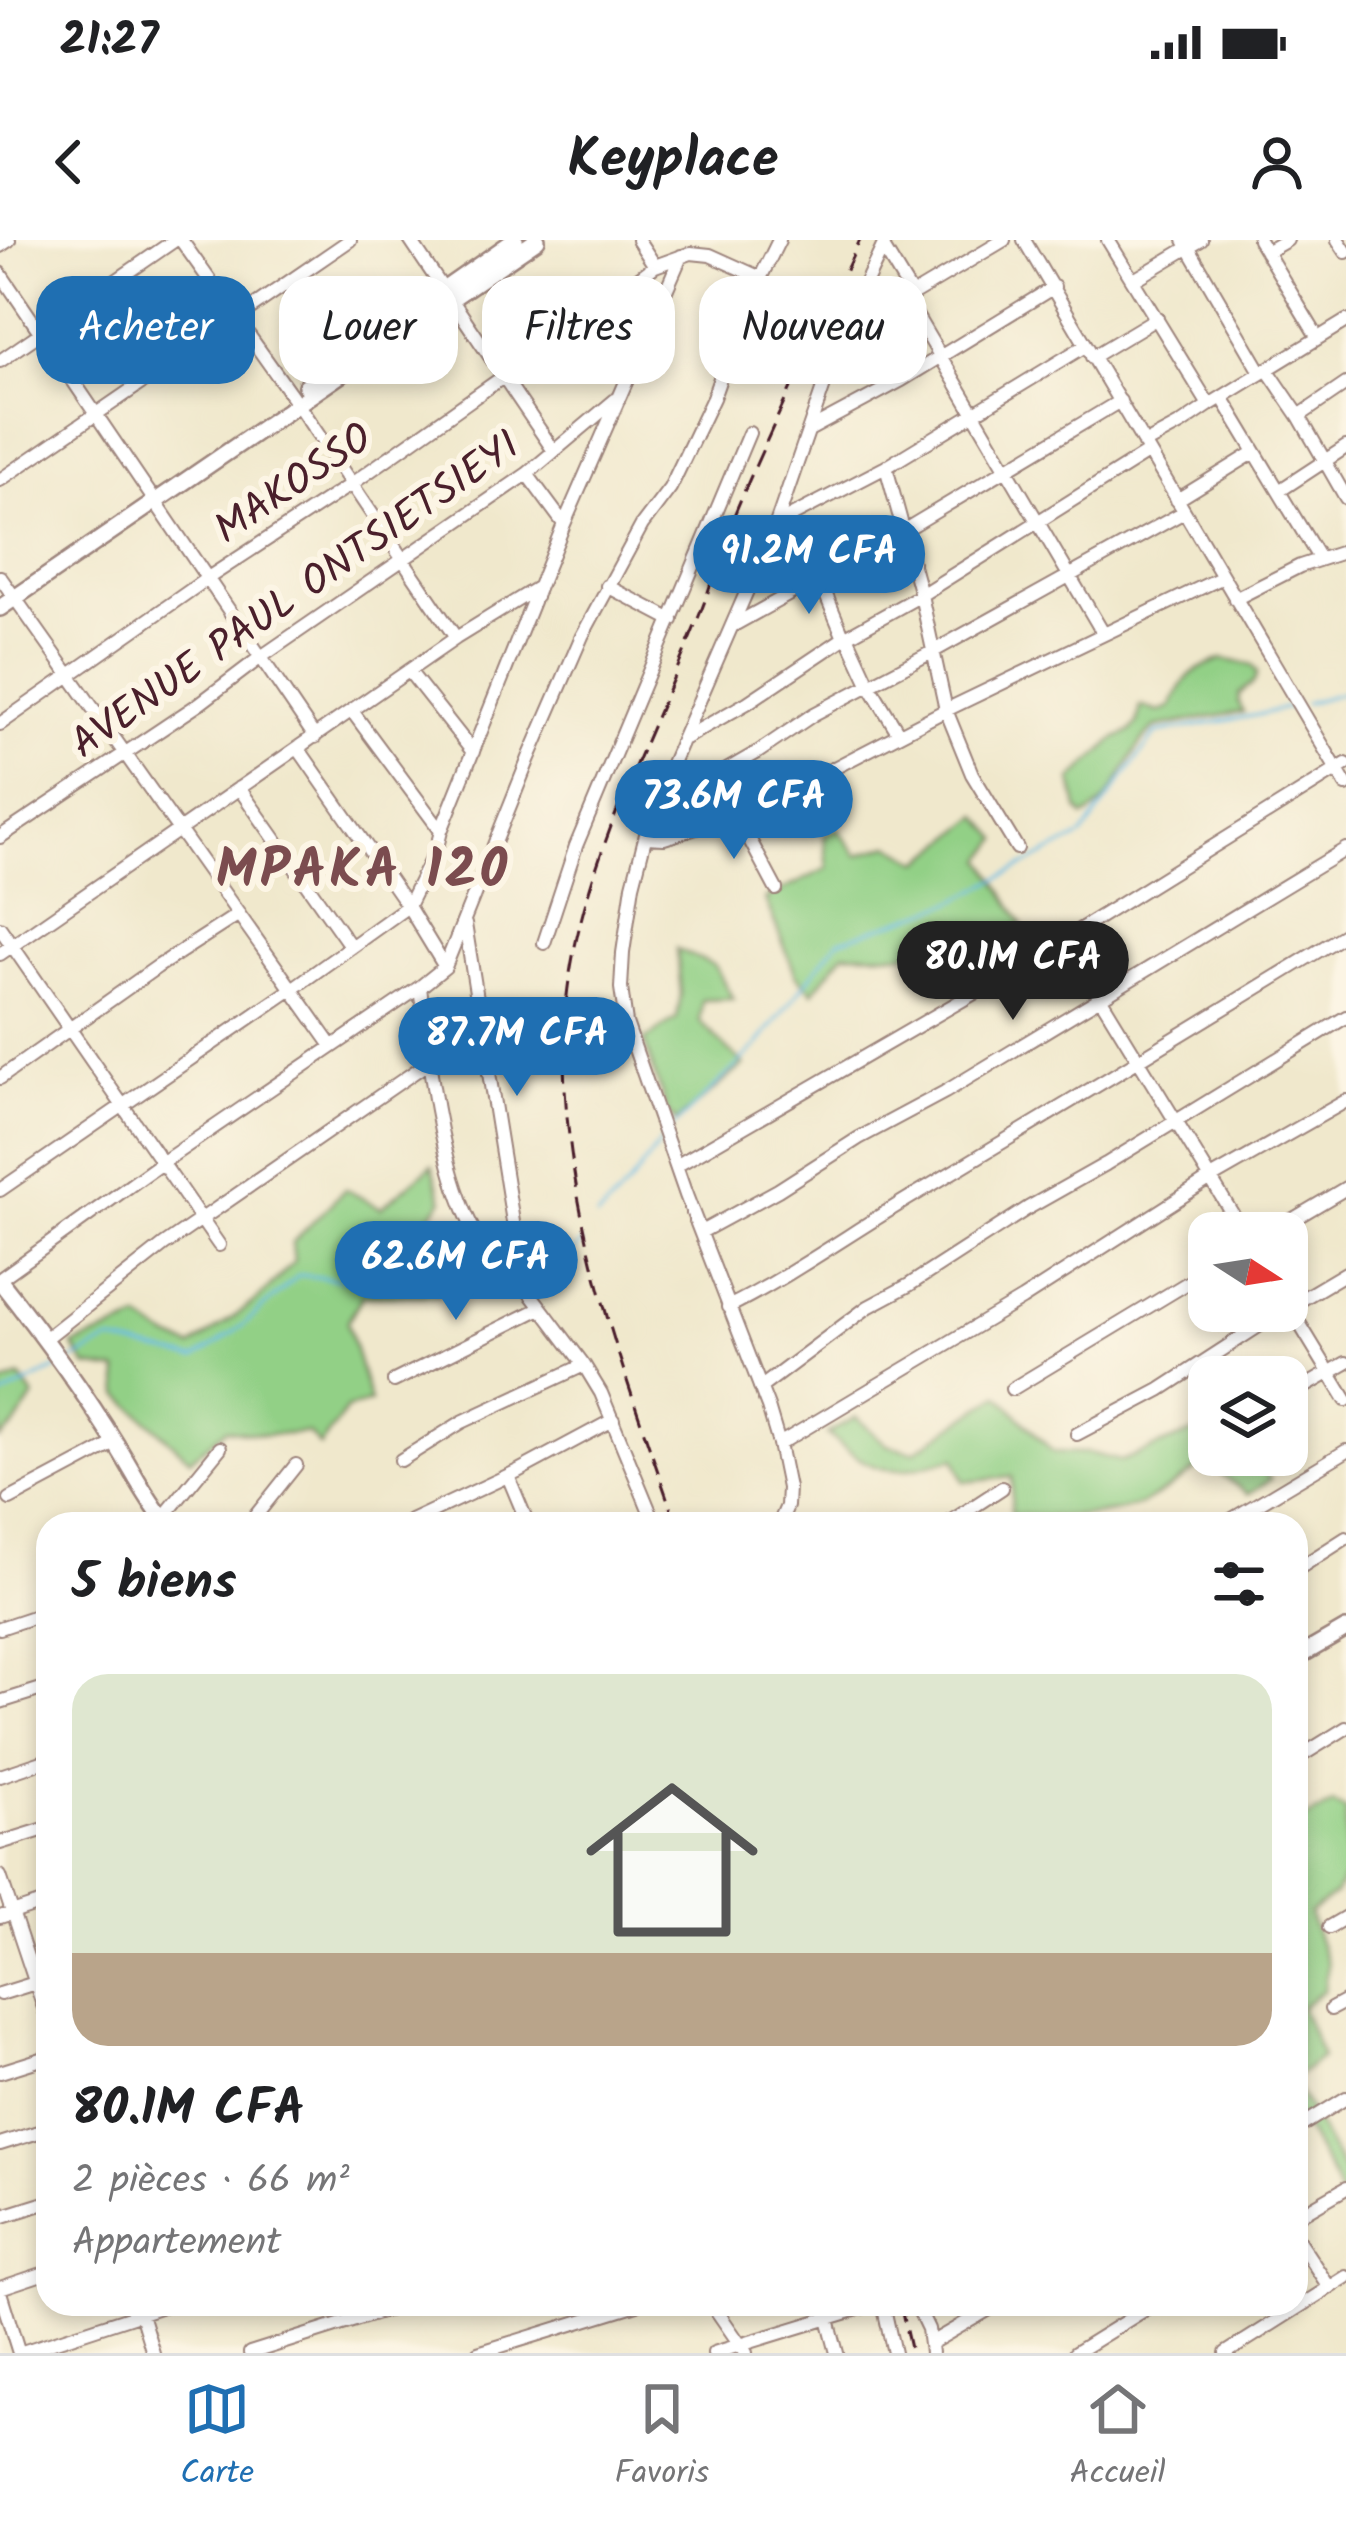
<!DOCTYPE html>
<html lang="fr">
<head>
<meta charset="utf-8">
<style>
  body { margin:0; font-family:Kalam,sans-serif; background:#f6f6f6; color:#202124; height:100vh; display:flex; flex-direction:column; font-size:45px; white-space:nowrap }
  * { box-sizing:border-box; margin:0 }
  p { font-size:39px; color:#757577 }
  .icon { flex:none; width:66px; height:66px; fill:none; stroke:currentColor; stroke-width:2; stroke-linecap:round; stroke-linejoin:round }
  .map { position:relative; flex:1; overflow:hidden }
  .panel { position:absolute; left:36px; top:1272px; width:1272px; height:804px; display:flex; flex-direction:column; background:#fff; border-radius:36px; box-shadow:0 6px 18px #0003 }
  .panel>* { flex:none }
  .guide { position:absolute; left:36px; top:36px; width:1275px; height:108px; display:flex; gap:24px }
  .needle { width:78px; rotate:102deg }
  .tools { position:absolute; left:1188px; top:972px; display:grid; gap:24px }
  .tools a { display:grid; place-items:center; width:120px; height:120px; border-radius:24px; background:#fff; box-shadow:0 6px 18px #0003; font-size:60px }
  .price { position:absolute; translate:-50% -102px; padding:0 27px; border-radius:42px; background:#1f6fb2; color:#fff; font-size:39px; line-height:78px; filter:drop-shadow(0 3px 6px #0008) }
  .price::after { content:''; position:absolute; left:50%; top:72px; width:36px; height:27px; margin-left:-18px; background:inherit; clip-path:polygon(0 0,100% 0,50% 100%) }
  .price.on { background:#222; color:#fff }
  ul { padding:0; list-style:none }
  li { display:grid; align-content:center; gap:24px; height:636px; padding:0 36px }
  li span { display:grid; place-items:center; height:372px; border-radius:36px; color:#555 }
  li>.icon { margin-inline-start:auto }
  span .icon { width:216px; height:216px; fill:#fffc; stroke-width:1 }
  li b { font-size:51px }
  h2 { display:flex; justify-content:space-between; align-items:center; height:144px; padding:0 36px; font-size:51px }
  .pill { padding:0 42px; border-radius:36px; background:#fff; box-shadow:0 6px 18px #0003; font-size:42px; line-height:108px }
  .pill.on { background:#1f6fb2; color:#fff }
  .status { display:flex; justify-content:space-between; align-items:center; height:84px; padding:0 60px; background:#fff; direction:ltr }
  .status svg { height:33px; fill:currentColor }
  header { display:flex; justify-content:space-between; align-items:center; height:156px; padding:0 36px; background:#fff; font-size:54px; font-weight:600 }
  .dock { display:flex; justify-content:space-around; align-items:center; height:168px; border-top:3px solid #e0e0e0; background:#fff; font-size:33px; color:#757577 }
  .dock a { display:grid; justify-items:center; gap:6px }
  .dock .on { color:#1f6fb2 }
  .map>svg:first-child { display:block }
  .green { fill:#92d086; stroke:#6e7858; stroke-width:3 }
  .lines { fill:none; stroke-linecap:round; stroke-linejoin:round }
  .stream { stroke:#69bde5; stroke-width:3 }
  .minor-casing { stroke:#9d847c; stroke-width:16 }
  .tertiary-casing { stroke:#9d847c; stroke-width:20 }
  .minor { stroke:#fff; stroke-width:12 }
  .tertiary { stroke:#fff; stroke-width:15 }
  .rail { stroke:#4a1f2b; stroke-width:3; stroke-dasharray:18 9; stroke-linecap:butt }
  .labels { text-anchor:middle; stroke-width:12; stroke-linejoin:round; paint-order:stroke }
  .street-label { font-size:42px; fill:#4a1f2b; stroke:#fcf5e5 }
  .district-label { font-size:54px; font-weight:bold; letter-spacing:3px; fill:#7b4c4f; stroke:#fcf5e5 }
</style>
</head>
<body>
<div class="status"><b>21:27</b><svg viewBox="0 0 49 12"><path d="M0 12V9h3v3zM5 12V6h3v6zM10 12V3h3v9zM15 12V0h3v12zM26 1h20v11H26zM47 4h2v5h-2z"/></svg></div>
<header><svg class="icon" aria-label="back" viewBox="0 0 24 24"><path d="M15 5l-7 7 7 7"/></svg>Keyplace<svg class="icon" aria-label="person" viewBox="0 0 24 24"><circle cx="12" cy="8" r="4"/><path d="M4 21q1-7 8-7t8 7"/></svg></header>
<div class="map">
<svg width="1346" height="2113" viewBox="0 0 1346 2113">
  <rect width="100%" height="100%" fill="#fcf5e5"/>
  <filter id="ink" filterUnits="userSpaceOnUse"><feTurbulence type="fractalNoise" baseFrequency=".00833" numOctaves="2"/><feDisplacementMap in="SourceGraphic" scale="24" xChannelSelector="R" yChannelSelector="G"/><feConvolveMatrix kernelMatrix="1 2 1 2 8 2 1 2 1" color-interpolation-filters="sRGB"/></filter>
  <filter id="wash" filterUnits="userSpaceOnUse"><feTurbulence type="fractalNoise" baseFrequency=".004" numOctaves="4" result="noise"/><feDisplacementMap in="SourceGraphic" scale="48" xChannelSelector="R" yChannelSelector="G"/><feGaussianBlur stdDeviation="2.7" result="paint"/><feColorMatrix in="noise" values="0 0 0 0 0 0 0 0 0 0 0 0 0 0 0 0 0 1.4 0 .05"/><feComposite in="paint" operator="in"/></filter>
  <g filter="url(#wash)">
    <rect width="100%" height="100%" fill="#f0e8cc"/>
    <path class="green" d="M1222,419L1252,425L1257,433L1254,442L1239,454L1238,463L1243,472L1156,487C1128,508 1118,562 1084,577L1078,569L1072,540L1113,500L1131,491L1137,484L1141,466L1159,472L1170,468C1188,434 1186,433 1222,419Z
      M979,576L999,599L984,620L1023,685L987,691L906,714L844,713L813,752L796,735L765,659L828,628L824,596L838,589L857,615L890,605L921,622Z
      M677,709L715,726L733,759L702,760L700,782L744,825L676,882L667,871L644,801L677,778L681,754Z
      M432,925L443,960L407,1004L445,1038L438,1055H363L347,1082L370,1162L347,1169L320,1206L308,1193L266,1195L226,1189L190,1219L120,1155L118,1131L86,1126L73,1105L140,1080L167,1097L192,1107L257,1060L294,1022L292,1003L345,949L381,968Z
      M20,1137L34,1156L14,1187L0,1199V1145Z
      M999,1155L1053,1212L1089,1213L1121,1221L1203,1189L1209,1192V1215H1244L1271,1239L1248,1254L1206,1223C1185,1236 1156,1260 1133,1267C1096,1278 1050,1278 1011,1274L1012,1237L964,1242L955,1218C890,1235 881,1239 827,1194L856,1177L887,1205L914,1212Z
      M1333,1563L1346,1570V1636L1335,1654L1309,1674L1327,1724L1324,1750L1301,1767L1322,1817L1296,1837V1584Z
      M1296,1846L1346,1936V1973L1334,1940L1296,1873Z"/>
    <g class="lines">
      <path class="stream" d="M1305,463L1346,452
        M671,889L755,808L838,701L951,663L1082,596L1156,493L1258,475L1296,465
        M597,978L629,945L661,902
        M524,1033L562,1024L582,1003
        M71,1121L110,1101L195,1119L241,1087L299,1035L388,1044L470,1047L509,1037
        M0,1158L57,1128"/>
    </g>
  </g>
  <g filter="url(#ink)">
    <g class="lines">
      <defs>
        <path id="minor" d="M181,0L292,156L456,398
          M410,0L443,49
          M638,0L655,26
          M1024,0L1346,545
          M1108,0L1209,165
          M1184,0L1261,132
          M1259,0L1318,98
          M1338,0L1346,12
          M0,6L9,0
          M883,7L912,55
          M1266,12L1287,0
          M0,33L315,497
          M1134,40L1201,0
          M906,58L1103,393
          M451,59L554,211
          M844,92L912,55L1004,0
          M1092,117L1157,78
          M0,121L175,0
          M1267,129L1299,176L1346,258
          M1222,157L1319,318
          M1299,176L1346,144
          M809,190L902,140L1054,47
          M1144,204L1181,184L1209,165L1346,81
          M886,227L921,355L946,470L972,534L1017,608
          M527,234L564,284
          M0,240L350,0
          M1279,251L1346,207
          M1177,260L1255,212
          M776,284L886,227L1085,106
          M0,337L332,806
          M819,338L844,398
          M607,346L672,380
          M1235,359L1300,326L1346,311
          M732,386L903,291L1120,161
          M847,396L870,446L899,494
          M409,431L473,512
          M352,471L441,591
          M0,484L208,338L350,245L568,91L655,26L691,13L710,15L761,38
          M685,498L747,463L844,398L921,355L1149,212
          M298,508L408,666L445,727
          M239,548L351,707
          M653,567L678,558L758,512L814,474L932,412L1184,272
          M735,572L776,649
          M0,597L199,464L261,417L527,234L615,160
          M646,597L664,598L696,588L809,541L946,470L1223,337
          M465,684L523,1044L584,1125L601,1153L655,1284
          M0,688L219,1005
          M1065,700L1244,993
          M544,703L576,606L749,193
          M0,714L456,398L537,348
          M420,747C430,825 444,1007 523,1044
          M0,838L157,727L239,674
          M676,926L1021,726L1346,524
          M0,950L292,749L408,666L437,607L441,591L564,284L681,16
          M701,992L778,950L859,898L945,852L1346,609
          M1270,993L1346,948
          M0,1039L163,922L420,747L445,727L529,518L582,396L642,285L670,248L713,158L743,73L779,0
          M1287,1063L1346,1160
          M728,1067C793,1035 853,991 916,954C1060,868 1203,782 1346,694
          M1287,1068L1346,1033
          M45,1099L164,1005L429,822
          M394,1141L539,1069
          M760,1148L868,1067L909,1045L1028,968L1106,924L1346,777
          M1012,1149L1209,1030
          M1287,1157L1346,1123
          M1077,1194L1160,1150L1282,1071
          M779,1204L1022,1059L1211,938L1346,861
          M401,1220L462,1182L584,1125
          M508,1236L528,1284
          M10,1259L115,1203
          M162,1279L220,1208
          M411,1281L518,1231L613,1180
          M249,1284L296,1225
          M779,1284L787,1266L788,1248L779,1204L768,1167L686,955L626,783L621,748L623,713L633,645L653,567L776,284L842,93L886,0
          M947,1284L1002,1248
          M1224,1284L1346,1211
          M1296,1330L1346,1298
          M0,1388L48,1372
          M0,1462L48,1447
          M1296,1519L1346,1488
          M0,1536L48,1520
          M0,1603L48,1588
          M0,1636L48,1780
          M0,1677L48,1661
          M1329,1687L1346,1677
          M0,1754L48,1739
          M1331,1769L1346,1761
          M0,1832L48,1817
          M1296,1889L1346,1858
          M0,1904L48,1889
          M0,1977L48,1962
          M1296,1977L1346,1948
          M1296,1997L1329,2047
          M0,2048L48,2032
          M0,2052L19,2113
          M138,2064L153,2113
          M712,2064L746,2113
          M824,2064L837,2113
          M883,2064L894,2113
          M916,2064L928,2089L931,2113
          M931,2103L998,2064
          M19,2113L169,2064
          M250,2113L406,2064
          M478,2113L637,2064
          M714,2113L874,2064
          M1075,2113L1154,2064
          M1226,2113L1346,2037"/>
        <path id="tertiary" d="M306,146L515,0
          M0,368L537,0
          M0,1041C41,1093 81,1147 116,1204C133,1231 146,1259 167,1284
          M1296,1418L1346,1389"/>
      </defs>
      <use href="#minor" class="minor-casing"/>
      <use href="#tertiary" class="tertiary-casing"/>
      <use href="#minor" class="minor"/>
      <use href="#tertiary" class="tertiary"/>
      <path class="rail" d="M676,1284C623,1129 566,983 564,817C561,660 643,518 699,376C713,343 720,307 735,273C774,181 818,91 860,0
        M900,2064L911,2113"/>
    </g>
  </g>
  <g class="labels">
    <g class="street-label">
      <text transform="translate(292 242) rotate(-34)" y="15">MAKOSSO</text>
      <text transform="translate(294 353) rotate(-35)" y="15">AVENUE PAUL ONTSIETSIEYI</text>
    </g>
    <g class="district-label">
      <text x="363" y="647">MPAKA 120</text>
    </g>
  </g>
</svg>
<div class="tools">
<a><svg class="needle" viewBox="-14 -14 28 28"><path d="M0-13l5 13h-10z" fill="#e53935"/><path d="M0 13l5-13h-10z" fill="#757577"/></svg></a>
<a><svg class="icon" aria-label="layers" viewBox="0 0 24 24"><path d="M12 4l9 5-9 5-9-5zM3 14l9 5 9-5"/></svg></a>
</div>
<b class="price" style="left:809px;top:377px">91.2M CFA</b>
<b class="price" style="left:734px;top:622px">73.6M CFA</b>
<b class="price on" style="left:1013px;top:783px">80.1M CFA</b>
<b class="price" style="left:517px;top:859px">87.7M CFA</b>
<b class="price" style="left:456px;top:1083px">62.6M CFA</b>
<div class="guide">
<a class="pill on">Acheter</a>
<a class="pill">Louer</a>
<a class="pill">Filtres</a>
<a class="pill">Nouveau</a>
</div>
<section class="panel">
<h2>5 biens<svg class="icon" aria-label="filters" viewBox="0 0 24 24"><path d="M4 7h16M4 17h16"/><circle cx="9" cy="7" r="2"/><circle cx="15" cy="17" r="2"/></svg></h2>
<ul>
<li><span style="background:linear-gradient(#dfe7d0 75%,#b9a48a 0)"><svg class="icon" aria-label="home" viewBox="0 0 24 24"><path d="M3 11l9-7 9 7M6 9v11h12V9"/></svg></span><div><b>80.1M CFA</b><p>2 pièces · 66 m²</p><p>Appartement</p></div></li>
</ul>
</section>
</div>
<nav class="dock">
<a class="on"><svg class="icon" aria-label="map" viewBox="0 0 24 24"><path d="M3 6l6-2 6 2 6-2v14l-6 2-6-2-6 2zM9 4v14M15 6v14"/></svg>Carte</a>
<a><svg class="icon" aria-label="saved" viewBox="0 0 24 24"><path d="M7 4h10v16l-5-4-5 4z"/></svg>Favoris</a>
<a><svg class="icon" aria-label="home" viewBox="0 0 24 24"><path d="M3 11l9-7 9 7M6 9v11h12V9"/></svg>Accueil</a>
</nav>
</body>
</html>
